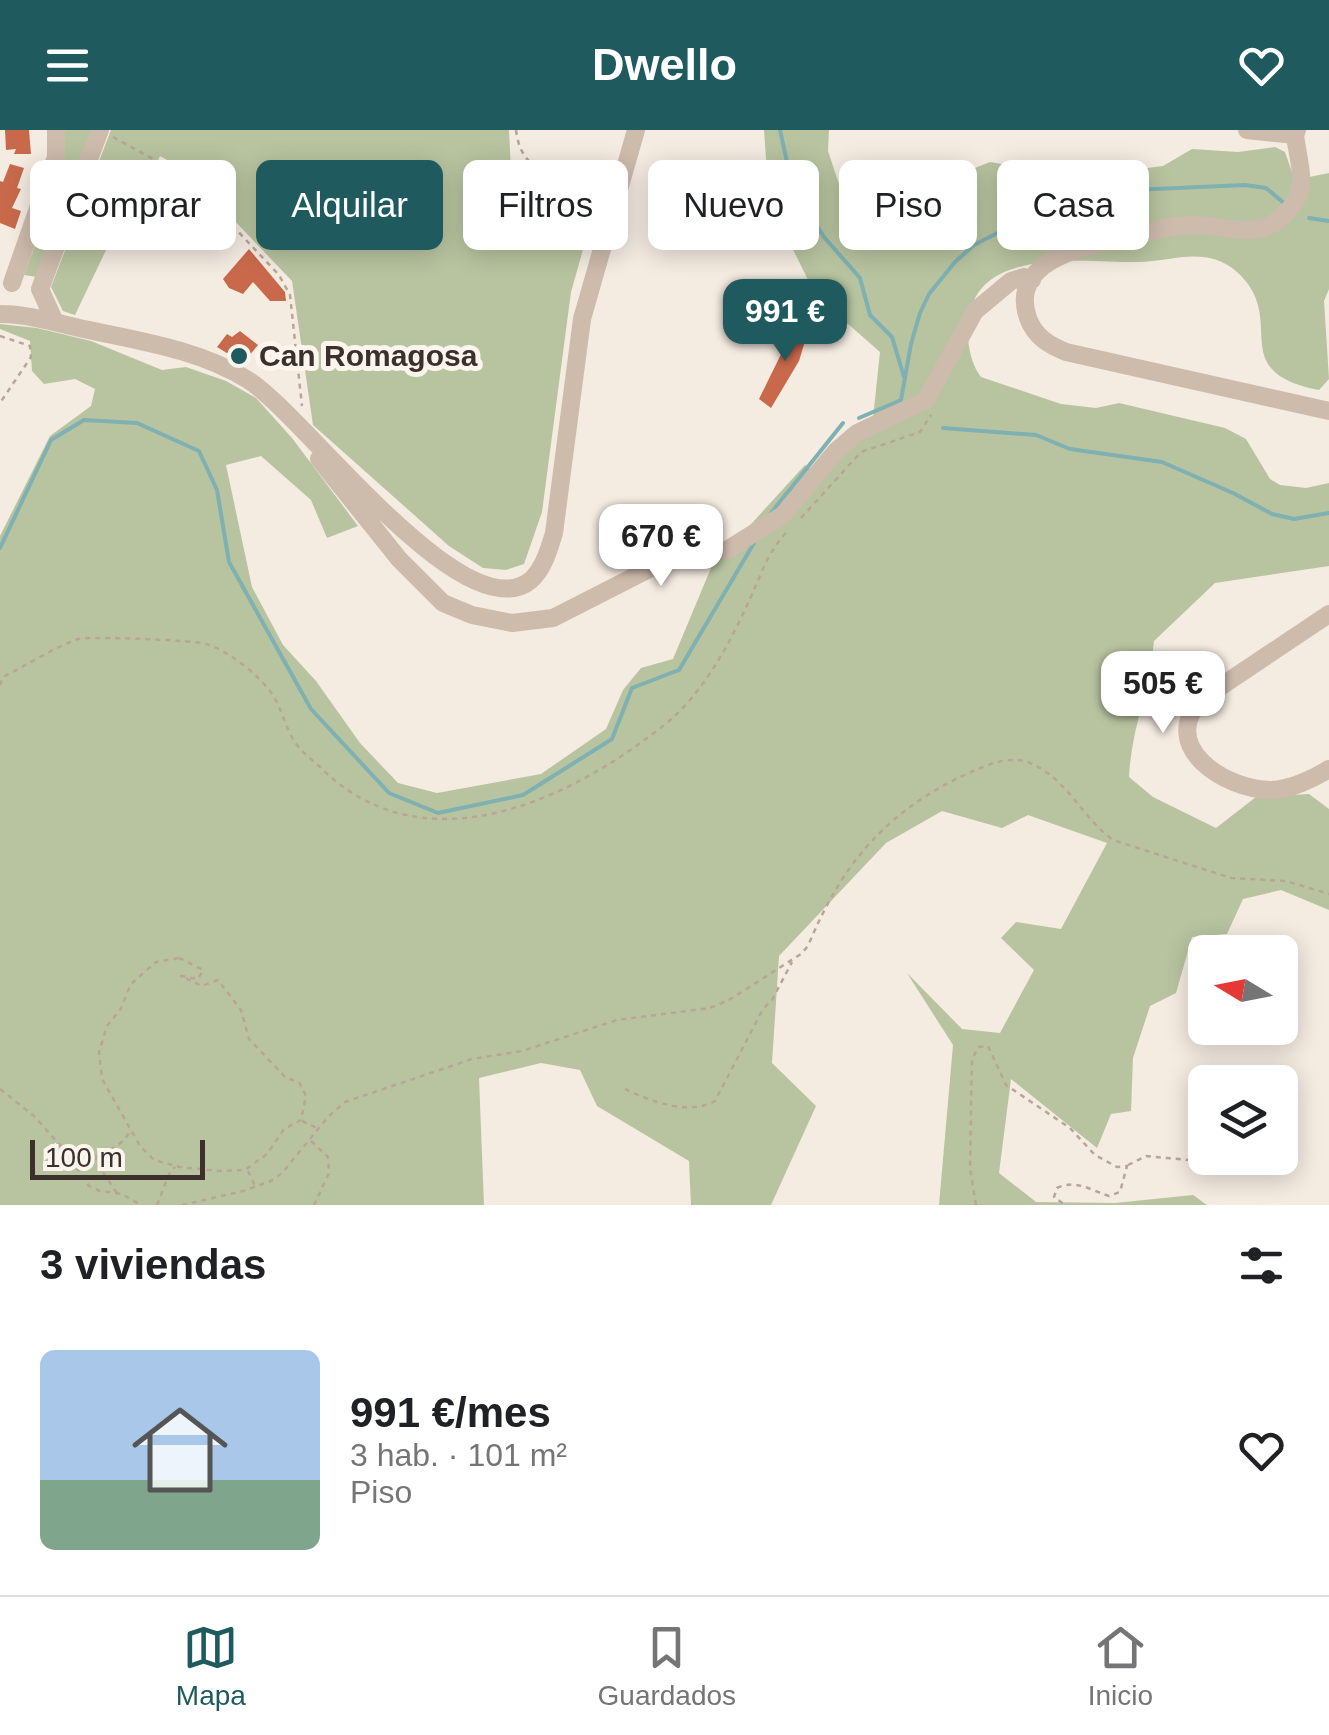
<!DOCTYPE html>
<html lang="es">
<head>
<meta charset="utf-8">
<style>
  body { margin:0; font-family:Helvetica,sans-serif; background:#f6f6f6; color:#202124; height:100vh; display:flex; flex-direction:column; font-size:38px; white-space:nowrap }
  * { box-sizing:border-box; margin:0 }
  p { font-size:32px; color:#757577 }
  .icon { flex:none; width:55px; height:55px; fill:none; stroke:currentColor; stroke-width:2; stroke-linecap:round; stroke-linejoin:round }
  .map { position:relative; height:1075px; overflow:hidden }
  .drawer { display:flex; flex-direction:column; background:#fff; flex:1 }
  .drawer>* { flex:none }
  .guide { position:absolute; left:30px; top:30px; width:1270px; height:90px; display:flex; gap:20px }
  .needle { width:65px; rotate:280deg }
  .buttons { position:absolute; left:1188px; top:805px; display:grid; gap:20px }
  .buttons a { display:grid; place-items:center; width:110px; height:110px; border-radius:15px; background:#fff; box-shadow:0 5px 25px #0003; font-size:50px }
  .scale { position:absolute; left:30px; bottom:25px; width:175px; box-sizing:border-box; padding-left:10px; border:5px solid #3b302b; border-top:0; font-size:28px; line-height:35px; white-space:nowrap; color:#3b302b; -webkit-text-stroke:8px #fbf5ee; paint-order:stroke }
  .price { position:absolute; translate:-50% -85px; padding:0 22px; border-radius:20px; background:#fff; color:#222; font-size:32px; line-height:65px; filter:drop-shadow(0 2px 5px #0008) }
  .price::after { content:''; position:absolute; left:50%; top:60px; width:30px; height:22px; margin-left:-15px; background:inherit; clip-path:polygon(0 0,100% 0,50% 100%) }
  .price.on { background:#1f5a5e; color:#fff }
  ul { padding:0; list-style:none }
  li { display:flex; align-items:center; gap:30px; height:250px; padding:0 40px }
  li span { display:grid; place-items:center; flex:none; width:280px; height:200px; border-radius:15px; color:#555 }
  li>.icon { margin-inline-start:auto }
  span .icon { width:120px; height:120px; fill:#fffc; stroke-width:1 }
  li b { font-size:42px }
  h2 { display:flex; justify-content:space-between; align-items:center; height:120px; padding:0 40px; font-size:42px }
  .chip { padding:0 35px; border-radius:15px; background:#fff; box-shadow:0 5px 25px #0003; font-size:35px; line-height:90px }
  .chip.on { background:#1f5a5e; color:#fff }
  header { display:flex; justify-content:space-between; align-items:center; height:130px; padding:0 40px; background:#1f5a5e; color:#fff; font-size:45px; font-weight:800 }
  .dock { display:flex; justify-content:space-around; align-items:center; height:140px; border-top:2px solid #e0e0e0; background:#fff; font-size:28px; color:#757577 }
  .dock a { display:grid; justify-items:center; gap:5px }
  .dock .on { color:#1f5a5e }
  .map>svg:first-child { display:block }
  .green { fill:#b8c4a0 }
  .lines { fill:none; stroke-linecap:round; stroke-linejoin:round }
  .stream { stroke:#7fb0b2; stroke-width:4 }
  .building { fill:#c8694b }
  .path { stroke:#b9a596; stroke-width:2.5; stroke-dasharray:5 5; stroke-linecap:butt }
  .minor { stroke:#cdbbac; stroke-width:18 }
  .poi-dot { fill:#1f5a5e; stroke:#fbf5ee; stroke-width:4 }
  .labels { text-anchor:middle; stroke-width:10; stroke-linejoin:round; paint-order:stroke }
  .poi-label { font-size:30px; font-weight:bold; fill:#3b302b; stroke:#fbf5ee; text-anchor:start }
</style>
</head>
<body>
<header><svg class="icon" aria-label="menu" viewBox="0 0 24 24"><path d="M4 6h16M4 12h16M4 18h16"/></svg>Dwello<svg class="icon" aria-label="heart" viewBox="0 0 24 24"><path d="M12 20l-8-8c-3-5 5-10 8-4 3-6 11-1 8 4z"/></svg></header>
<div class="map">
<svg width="1329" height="1075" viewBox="0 0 1329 1075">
  <rect width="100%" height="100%" fill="#f4ebe1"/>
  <path class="green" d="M63,0H94L37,147L24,145L49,78L65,7Z
    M111,0H509L511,41L599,63L571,162L542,382L524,434L506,440L483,438L449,416L313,295L292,151L187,41L160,26L136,80L107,118L75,185L63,181L51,157Z
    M764,0H829L828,21L840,57L849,65L861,67L908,53L945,50L990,32L1002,34L1019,48L1030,52L1042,51L1074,37L1116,42L1163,36L1192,19L1238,22L1275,17L1285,22L1293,45L1304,48L1329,43V159L1324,171L1329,249L1319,260C1223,241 1290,190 1237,142C1205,114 1171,133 1134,132C1090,132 993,119 973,173C964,196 967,229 981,247L1061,274L1096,278L1119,273L1225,298L1246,309L1270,349L1280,355L1306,358L1329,353V436L1215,453L1154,511C1150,558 1131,600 1129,647L1153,667L1216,698L1256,667L1309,664L1329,679V780L1281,760L1243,769L1227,804L1192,807L1176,863L1150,876L1133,928L1131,981L1111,984L1097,1018L1011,949L999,1043L1036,1072L1115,1073L1193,1065L1207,1075H939L953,915L907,843L962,899L1000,903L1034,840L1001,808L1016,792L1061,799L1107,713L1028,685L1002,698L942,681L886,713L779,826L772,933L816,976L771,1075H691L689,1031L597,976L580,940L541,933L479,948L484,1075H0V406L50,306L91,276L95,259L75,249L44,254L32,241L30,211L0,199V194L37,198L91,211L162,240L186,237L226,251L256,268L292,308L358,396L327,408L311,370L261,326L226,335L252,457L283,515L316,551L360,613L398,653L437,663L541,644L606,599L623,560L641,538L673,529L711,438L805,335L816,342L872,298L880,222L816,166L769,71Z"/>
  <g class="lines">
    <path class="stream" d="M780,0L793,59L824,107L860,148L870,185L892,207L904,247
      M1309,88L1329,91
      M859,288L901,270L911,214L920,183L929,164L955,132L974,115L1052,75L1132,60L1245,55L1266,58L1284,73
      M943,298L1036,305L1070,319L1162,332L1233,363L1272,384L1294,389L1329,383
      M771,383L843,293
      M0,418L51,310L84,290L137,293L199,321L217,360L229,432L311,579L389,663L438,683L523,665L612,609L632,558L679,540L754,413"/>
  </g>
  <path class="building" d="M5,0H29L31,24H14L16,19L6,20Z
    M10,34L24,38L17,58L21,59L12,78L21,81L15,99L0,93V51L3,52Z
    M249,119L285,162L286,171H270L253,152L243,164L229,158L223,149Z
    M789,193H805V211L799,231L771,278L759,269L785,216H788Z
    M240,201L258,215L243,233L217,217L227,204L232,207Z"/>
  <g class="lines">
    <path class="path" d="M516,0C522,52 567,45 608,53
      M113,7L177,42L198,59L279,145L290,165L302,276
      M0,206L30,216L31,227L0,273
      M801,388L861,322L920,302L931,285
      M0,555L3,547C27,535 53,518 78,509C89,506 193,510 206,514C229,521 259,545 272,564C282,578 285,598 295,612C301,622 313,630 322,639C424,738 567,672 663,596C702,565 728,517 748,473C760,448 768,420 788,401
      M179,828L203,840L198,849L181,846L202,856L218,850L241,880L249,909L286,948L299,952L306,966L301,990L284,999L267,1024L245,1040L219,1041L180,1037L154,1030L140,1016L102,949L99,922L107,896L120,880L131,854L156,832Z
      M0,959L34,986L67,1023L89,1056L100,1061L122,1064L141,1075
      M625,959C650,971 689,986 715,971L763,879L772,870L792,832
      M302,991L317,998
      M311,1011L328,1027L329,1043L314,1075
      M75,1031L95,1024
      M1128,1035L1146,1026L1209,1032
      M248,1041L255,1056
      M117,1063L95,1031L97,1024C111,1021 125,1013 131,999
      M157,1075L169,1044L175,1037
      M182,1075L243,1061L271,1051L282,1043L328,987L345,972L472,929L522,921L617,890L710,878L729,870L801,824L808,816C842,733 888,679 971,642C989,634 1010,625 1030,633C1067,648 1082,688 1113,710L1231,748L1286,751L1329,764
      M976,1075L970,1038L972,930L978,917L988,916L1006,955L1070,998L1095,1025L1117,1037L1127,1036L1120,1062L1109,1066C1090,1060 1076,1049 1057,1058L1054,1067L1065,1075"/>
    <path class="minor" d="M1247,0L1295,5L1297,0
      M1295,5C1300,44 1313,65 1274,93C1253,108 1217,94 1192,95C1169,95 1146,103 1124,108C1086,116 1008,130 1028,188C1035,207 1049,215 1066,222L1329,281
      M12,153L56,27V0
      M0,184C25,184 50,191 75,197C132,210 197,218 248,250C301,282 465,505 531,450C544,438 549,419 554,403L582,189L636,0
      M55,192L40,159L100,0
      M319,329L399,429L443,473L472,485L512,493L553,488L657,435L685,425L727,420L783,385L836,321L857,303L926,270L975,181L1011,151L1024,147L1032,150
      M1329,484L1202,569C1157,616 1225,660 1271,660C1289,660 1313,649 1329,639"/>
  </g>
  <circle class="poi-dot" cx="239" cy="226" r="10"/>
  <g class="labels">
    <g class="poi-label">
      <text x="259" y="236">Can Romagosa</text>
    </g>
  </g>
</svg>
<div class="buttons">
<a><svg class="needle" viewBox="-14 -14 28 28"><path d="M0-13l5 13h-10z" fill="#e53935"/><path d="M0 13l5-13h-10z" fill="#757577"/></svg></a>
<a><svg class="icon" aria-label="layers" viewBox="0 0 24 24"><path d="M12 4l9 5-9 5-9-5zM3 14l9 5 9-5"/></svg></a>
</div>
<div class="scale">100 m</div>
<b class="price on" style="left:785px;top:234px">991 €</b>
<b class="price" style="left:661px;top:459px">670 €</b>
<b class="price" style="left:1163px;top:606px">505 €</b>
<div class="guide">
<a class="chip">Comprar</a>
<a class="chip on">Alquilar</a>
<a class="chip">Filtros</a>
<a class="chip">Nuevo</a>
<a class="chip">Piso</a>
<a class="chip">Casa</a>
</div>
</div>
<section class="drawer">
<h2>3 viviendas<svg class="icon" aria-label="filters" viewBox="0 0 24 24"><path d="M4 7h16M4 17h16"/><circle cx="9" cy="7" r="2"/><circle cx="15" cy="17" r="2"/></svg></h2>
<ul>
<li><span style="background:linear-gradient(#a9c7e8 65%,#7fa58c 0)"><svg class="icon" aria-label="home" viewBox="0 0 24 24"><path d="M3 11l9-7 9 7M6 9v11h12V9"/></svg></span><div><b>991 €/mes</b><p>3 hab. · 101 m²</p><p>Piso</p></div><svg class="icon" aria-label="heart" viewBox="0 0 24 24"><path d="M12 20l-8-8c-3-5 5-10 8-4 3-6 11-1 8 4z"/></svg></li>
</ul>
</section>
<nav class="dock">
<a class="on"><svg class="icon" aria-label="map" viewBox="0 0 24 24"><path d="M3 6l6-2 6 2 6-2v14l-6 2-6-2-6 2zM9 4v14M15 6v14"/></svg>Mapa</a>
<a><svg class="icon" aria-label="saved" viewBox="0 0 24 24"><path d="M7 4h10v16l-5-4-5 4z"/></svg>Guardados</a>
<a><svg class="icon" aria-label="home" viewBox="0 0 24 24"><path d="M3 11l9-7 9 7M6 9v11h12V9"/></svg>Inicio</a>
</nav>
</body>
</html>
